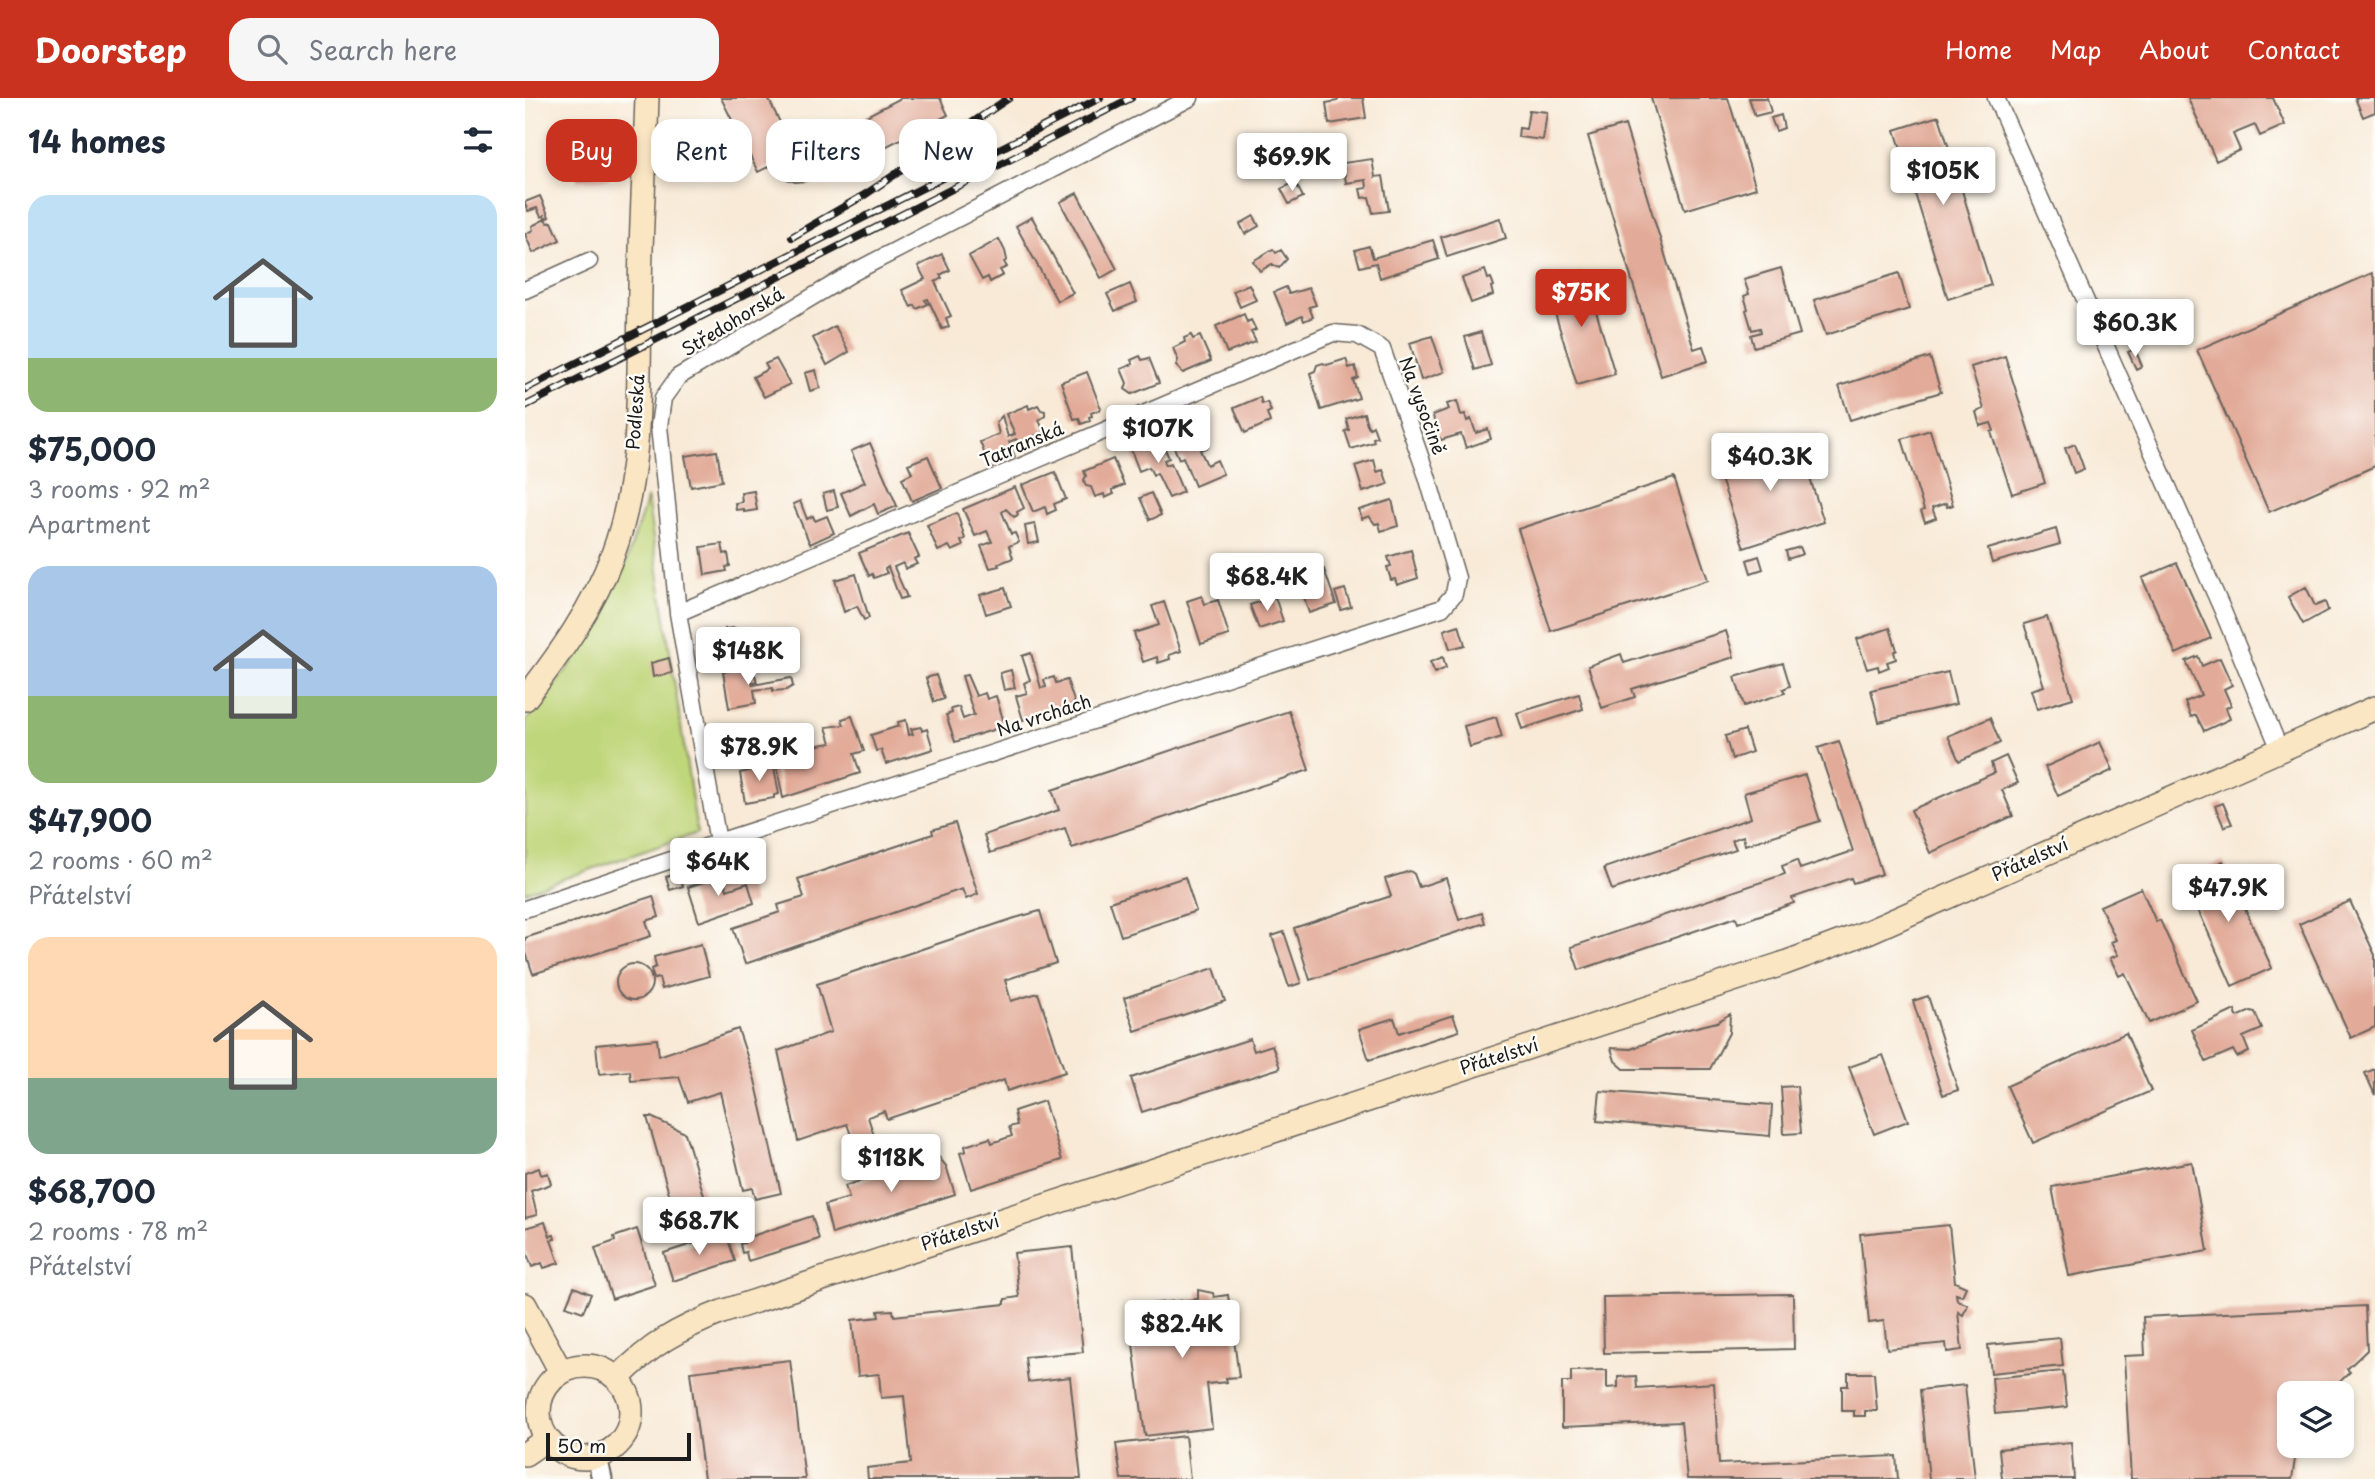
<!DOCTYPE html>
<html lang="en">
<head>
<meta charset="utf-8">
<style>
  body { margin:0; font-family:"Playpen Sans",sans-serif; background:#f6f6f7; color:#1f2937; height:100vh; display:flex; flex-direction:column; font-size:26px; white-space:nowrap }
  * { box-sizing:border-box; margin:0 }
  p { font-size:23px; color:#747a83 }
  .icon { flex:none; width:38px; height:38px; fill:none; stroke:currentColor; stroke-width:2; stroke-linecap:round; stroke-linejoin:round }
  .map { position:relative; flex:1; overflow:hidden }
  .drawer { display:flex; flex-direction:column; background:#fff; width:525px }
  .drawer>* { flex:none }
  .hud { position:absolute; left:21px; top:21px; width:665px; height:63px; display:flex; gap:14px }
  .tools { position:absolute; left:1752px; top:1283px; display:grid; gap:14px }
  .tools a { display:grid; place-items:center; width:77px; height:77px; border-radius:14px; background:#fff; box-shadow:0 4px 10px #0003; font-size:35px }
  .scale { position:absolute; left:21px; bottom:18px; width:145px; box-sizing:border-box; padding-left:7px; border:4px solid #1c1c1c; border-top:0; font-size:19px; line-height:24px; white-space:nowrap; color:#1c1c1c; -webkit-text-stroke:5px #fdfcf7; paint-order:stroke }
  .price { position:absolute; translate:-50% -60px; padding:0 16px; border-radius:7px; background:#fff; color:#222; font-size:23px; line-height:46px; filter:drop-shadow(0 2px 4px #0008) }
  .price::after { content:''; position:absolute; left:50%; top:42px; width:21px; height:16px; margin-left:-10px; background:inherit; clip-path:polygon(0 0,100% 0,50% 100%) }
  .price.active { background:#c8321e; color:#fff }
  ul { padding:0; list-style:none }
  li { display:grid; align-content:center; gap:14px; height:371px; padding:0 28px }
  li span { display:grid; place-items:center; height:217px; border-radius:21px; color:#555 }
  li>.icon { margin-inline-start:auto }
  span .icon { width:126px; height:126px; fill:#fffc; stroke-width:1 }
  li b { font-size:30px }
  h2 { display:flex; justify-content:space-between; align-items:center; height:84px; padding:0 28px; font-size:30px }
  .tag { padding:0 24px; border-radius:21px; background:#fff; box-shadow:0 4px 10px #0003; font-size:24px; line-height:63px }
  .tag.active { background:#c8321e; color:#fff }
  header { display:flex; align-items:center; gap:42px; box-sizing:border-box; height:98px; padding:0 35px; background:#c8321e; color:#fff }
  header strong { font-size:33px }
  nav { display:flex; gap:38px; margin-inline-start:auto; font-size:24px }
  .search { width:490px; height:63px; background:#f6f6f7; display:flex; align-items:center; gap:18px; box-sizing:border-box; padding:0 24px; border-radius:21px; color:#747a83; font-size:26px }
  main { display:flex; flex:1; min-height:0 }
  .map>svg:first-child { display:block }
  .green { fill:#c0d67a; stroke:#6e794b; stroke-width:2 }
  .building { fill:#e2aa98 }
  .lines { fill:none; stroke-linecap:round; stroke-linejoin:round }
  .minor-casing { stroke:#69645d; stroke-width:19 }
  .tertiary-casing { stroke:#69645d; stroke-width:23 }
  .secondary-casing { stroke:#69645d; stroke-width:26 }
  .minor { stroke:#fff; stroke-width:16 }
  .tertiary { stroke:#fff; stroke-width:19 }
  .secondary { stroke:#fbe6c4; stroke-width:23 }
  .rail-casing { stroke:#1c1c1c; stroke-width:8 }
  .rail { stroke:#fdfcf7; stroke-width:5; stroke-dasharray:16; stroke-linecap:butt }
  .labels { text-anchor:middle; stroke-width:5; stroke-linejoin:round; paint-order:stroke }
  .street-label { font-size:18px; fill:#1c1c1c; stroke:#fdfcf7 }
</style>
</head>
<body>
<header>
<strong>Doorstep</strong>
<div class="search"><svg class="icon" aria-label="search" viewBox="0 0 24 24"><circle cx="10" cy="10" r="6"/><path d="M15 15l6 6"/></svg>Search here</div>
<nav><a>Home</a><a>Map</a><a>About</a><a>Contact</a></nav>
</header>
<main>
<section class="drawer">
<h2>14 homes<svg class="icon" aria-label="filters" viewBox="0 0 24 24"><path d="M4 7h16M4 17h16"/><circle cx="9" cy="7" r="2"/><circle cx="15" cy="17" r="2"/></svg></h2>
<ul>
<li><span style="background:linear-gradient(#bfe0f5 75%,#8fb573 0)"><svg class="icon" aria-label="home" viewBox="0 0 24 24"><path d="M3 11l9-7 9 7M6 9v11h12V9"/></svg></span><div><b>$75,000</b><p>3 rooms · 92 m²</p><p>Apartment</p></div></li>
<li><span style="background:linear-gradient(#a9c7e8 60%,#8fb573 0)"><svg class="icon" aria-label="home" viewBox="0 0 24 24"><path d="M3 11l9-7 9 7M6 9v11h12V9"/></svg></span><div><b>$47,900</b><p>2 rooms · 60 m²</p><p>Přátelství</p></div></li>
<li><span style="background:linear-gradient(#ffd9b3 65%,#7fa58c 0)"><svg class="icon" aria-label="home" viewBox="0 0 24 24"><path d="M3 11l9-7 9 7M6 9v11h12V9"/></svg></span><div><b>$68,700</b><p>2 rooms · 78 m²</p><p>Přátelství</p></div></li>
</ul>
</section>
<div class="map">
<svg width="1850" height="1381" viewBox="0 0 1850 1381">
  <rect width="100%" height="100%" fill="#fdfcf7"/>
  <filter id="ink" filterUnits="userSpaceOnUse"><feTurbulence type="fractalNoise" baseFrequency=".0143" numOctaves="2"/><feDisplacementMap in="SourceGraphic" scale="14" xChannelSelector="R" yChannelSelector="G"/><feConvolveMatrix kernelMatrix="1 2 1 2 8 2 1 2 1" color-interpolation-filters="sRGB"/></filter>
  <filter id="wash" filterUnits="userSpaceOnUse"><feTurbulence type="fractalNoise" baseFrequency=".00686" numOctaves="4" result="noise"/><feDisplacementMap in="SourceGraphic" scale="28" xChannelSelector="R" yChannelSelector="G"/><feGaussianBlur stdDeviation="1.57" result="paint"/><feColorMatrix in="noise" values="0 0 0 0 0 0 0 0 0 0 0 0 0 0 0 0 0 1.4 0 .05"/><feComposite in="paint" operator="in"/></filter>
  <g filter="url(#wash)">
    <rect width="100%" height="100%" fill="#f8ead7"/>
    <path class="green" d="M122,400L172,735L0,794V624L54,556L98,474Z"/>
    <g id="blocks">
      <path class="building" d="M196,0H243L270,55L376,0H415L423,17L301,79L298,74L281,83L270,84L256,79L247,67L233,74Z
        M815,0H838L841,20L804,26L801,5L812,3Z
        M1126,0H1203L1231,90L1160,112Z
        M1224,0H1242L1246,14L1230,18Z
        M1663,0H1748L1760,27L1735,38L1730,27L1708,36L1715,52L1691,63Z
        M1830,0H1850V14L1838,19Z
        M1004,12L1022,14L1018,42L993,39L994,30L1001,31Z
        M1256,17L1259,30L1251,33L1246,20Z
        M1414,18L1466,187L1423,201L1370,32Z
        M1100,27L1169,251L1178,248L1183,263L1136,278L1063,38Z
        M59,54H83L84,82L52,83L55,62H60Z
        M847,61L850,79L858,78L864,113L848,115L844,99L837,100L835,91L842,90L841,82L821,85L818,65Z
        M770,84L778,99L764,106L756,91Z
        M552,95L592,171L576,180L535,104Z
        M15,98L24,119L20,121L19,117L16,119L12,110L3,113L0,106V104Z
        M729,118L734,128L720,136L715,126Z
        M507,119L548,195L532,203L491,128Z
        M975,120L981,140L922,159L916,139Z
        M20,121L23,125L27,124L35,142L8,155L0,136L8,132L7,128Z
        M474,141L480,153L482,162L479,164L482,169L475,172L478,177L465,184L463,179L457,182L444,158Z
        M908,142L914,161L855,180L851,165L835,169L830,152L844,148L848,160Z
        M748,151L751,155L756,152L762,161L754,170L747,166L735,173L728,163Z
        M417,156L425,172L415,177L417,180L410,184L426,218L421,220L424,229L417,231L403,201L400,202L403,206L392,211L390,207L386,209L377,192L400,181L393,168Z
        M1256,170L1275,236L1229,249L1226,237L1236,234L1235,230L1227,232L1221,212L1223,211L1219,198L1224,196L1219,181Z
        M960,172L963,181L966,180L969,188L966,189L968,197L946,205L937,180Z
        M1059,174L1090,276L1052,287L1021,186Z
        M1374,175L1384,211L1301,237L1289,202Z
        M1847,175L1850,183V368L1744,414L1672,252Z
        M605,186L612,204L590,213L582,196Z
        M724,186L731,202L715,209L708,193Z
        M761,189L764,196L784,190L791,207L784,209L788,219L779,223L777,218L762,225L749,194Z
        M719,216L722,224L726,222L731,232L726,234L731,244L702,255L691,228Z
        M310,228L324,254L302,267L288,240Z
        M956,234L966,267L950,272L940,239Z
        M666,237L668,241L675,238L686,263L658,275L651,268L653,262L648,250L660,244L659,240Z
        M907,238L919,274L896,282L885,245Z
        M1610,251L1617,268L1611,271L1603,254Z
        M615,258L617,262L624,260L634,285L607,296L600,291L602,285L596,271L608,266L606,262Z
        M1480,258L1520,385L1487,396L1466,334L1469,333L1466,325L1455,328L1451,314L1459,311L1446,269Z
        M1405,259L1416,294L1325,322L1314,288Z
        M251,261L265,286L239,299L228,279L243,271L240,266Z
        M821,261L824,270L830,268L833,280L828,282L834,300L796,312L785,275L790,273L792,267L798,265L802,267Z
        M291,272L295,290L285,293L280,275Z
        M562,274L576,311L566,315L567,318L564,319L565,323L556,326L554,320L549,321L536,284Z
        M735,299L737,306L742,304L746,313L742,315L745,324L720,335L709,310Z
        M932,303L936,317L940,316L942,323L946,321L951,335L963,331L966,341L941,350L936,336L916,342L915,340L912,341L908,317L924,311L922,306Z
        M503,307L504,311L513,307L516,312L520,313V318L514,322L519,334L493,345L491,341L484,344L490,359L465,369L455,344L474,336L471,324L477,318L483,339L490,336L481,316Z
        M839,315L842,327L845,330L848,328L852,339L848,340L849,344L826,351L820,333L824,332L821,321Z
        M665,327L672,343L679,340L683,349L675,352L682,367L692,362L698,376L670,388L658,359L654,361L643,336Z
        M1405,332L1428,407L1422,409L1421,405L1407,410L1411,420L1400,424L1396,413L1399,412L1377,341Z
        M635,340L644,360L639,362L641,367L646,365L658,394L644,400L632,375L628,377L624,369L614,373L606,352Z
        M1272,340L1299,424L1219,450L1191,366Z
        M345,345L372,408L353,416L349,406L326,418L316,395L340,384L326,353Z
        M1550,346L1559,371L1549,375L1540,350Z
        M192,353L197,383L166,389L160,358Z
        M403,358L417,390L387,403L377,380L387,375L383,366Z
        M588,361L599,387L587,392L589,396L580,400L579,396L570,399L566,389L561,388L559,382L561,378L559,373Z
        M849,362L852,374L858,372L863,386L838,394L830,368Z
        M530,374L541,401L529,406L531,412L522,416L520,409L508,414L497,387Z
        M1149,380L1183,482L1026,533L993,431Z
        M490,389L499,410L492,414L493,417L489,419L481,411L477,414L486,436L490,435L494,444L484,448L488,460L473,466L474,468L465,470L456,448L467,444L462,433L450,438L438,411Z
        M229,393L232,412L219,414V411L211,412L210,405L217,404L216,395Z
        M309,393L313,409L302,412L298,396Z
        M626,395L636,417L625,422L615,400Z
        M867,402L873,428L856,433L854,425L850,426L844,418L837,421L834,412Z
        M275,403L282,421L288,418L290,423L302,418L309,435L285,446L268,406Z
        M432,415L440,441L436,443L438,448L427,453L424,448L413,453L402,427Z
        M510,426L514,444L503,446L500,428Z
        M1531,431L1535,446L1467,465L1463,451Z
        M383,435L394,459L389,461L392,466L380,471L378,465L369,469L382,499L375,501L363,469L360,471L362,475L349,480L347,476L344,478L334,455Z
        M197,446L199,456L203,455L205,468L201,469L202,473L180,477L176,449Z
        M1275,449L1278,456L1263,461L1261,453Z
        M886,452L893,480L872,487L870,481L866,482L862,469L866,468L863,459Z
        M1234,458L1238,471L1226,475L1222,462Z
        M1652,465L1686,540L1651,556L1617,480Z
        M799,471L811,506L784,515L774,484L793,479L791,473Z
        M331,476L344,520L339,522L332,508L319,514L310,482Z
        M1781,489L1790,508L1800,504L1803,512L1778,526L1763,499Z
        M480,490L486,508L461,516L455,497Z
        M820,491L826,509L816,512L810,494Z
        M677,498L680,506L693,502L704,537L676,546L662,503Z
        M750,499L758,523L734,531L725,507Z
        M639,504L656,553L644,557L645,561L633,565L632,559L618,564L609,535L634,527L627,508Z
        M1522,519L1548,600L1512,611L1506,592L1519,588L1499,526Z
        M934,527L940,547L925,551L919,532Z
        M210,530L216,557L233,554L232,550L239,549L241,560L196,568L191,539L201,537L200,531Z
        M1365,530L1372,552L1369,554L1371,561L1362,564L1364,569L1354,573L1353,568L1342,571L1332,541Z
        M1201,533L1209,559L1107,591L1110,599L1077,610L1063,568L1096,556L1099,565Z
        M506,555L516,590L521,589L519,582L529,579L531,585L542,582L550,606L498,622L491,598L502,595L499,585L505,582L497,558Z
        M1673,558L1677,568L1695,560L1707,587L1699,591L1706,607L1701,610L1705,621L1679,633L1671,617L1666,619L1660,604L1676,597L1661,563Z
        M918,559L921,570L910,575L905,564Z
        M144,560L147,575L128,579L126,565Z
        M1258,565L1265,588L1258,591L1260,595L1219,608L1210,579Z
        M225,569L226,577H230L232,584H227L228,587L266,580L268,588L261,592L248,593V590L229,592L231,605L204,610L198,574Z
        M486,572L490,590L479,592L475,575Z
        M1423,574L1431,606L1354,624L1346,592Z
        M411,577L419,601L409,604L401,580Z
        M442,577L451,598L460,595L462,601L471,598L480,628L430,644L421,617L427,615L426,611L434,609L438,621L449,617L437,578Z
        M1054,596L1058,611L997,631L992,615Z
        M764,613L784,672L547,750L540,730L465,755L459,737L534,712L527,692Z
        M327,618L339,653L329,656L335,675L258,700L249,655L306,645L301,629L319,627L317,621Z
        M971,619L977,639L945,649L939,628Z
        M1465,620L1475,645L1434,663L1423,638Z
        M381,622L384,637L388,636L386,631L396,629L397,633L402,631L408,651L361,666L356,652L351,653L346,637L374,628L373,624Z
        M1220,632L1227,654L1207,661L1200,638Z
        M1314,643L1357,776L1328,785L1326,780L1267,800L1269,805L1213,825L1211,819L1054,872L1046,849L1260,776L1257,768L1272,762L1275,771L1328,753L1293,650Z
        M1575,644L1588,672L1533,698L1520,669Z
        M1481,658L1493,685L1477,692L1488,718L1405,755L1386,712L1469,675L1466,665Z
        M248,664L254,696L249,697V700L220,705L215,675L224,673L222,668Z
        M1280,677L1295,723L1220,747L1218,738L1207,742L1211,751L1087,792L1079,770L1226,720L1219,695Z
        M1698,705L1707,726L1699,729L1690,708Z
        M430,725L453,796L441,801L437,791L220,866L208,830L255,814L253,807L279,799L273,781L408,736L407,732Z
        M1698,763L1747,870L1707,888L1659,780Z
        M885,773L889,776L894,789L921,780L934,822L957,815L960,825L785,882L769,830L866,798L860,781Z
        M154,775L158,788L145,792L141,779Z
        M198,778L202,792L223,785L229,805L174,824L163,789Z
        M660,779L671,813L596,838L585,804Z
        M1616,790L1631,824L1635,822L1672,903L1624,925L1600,875L1594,878L1585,860L1593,857L1586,844L1591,842L1575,808Z
        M128,798L134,819L121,823L126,838L8,876L0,852V840Z
        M1825,803L1850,857V929L1826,940L1774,826Z
        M515,813L531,865L480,882L486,903L513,895L540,974L482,993L479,982L362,1021L359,1013L343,1019L351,1044L331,1051L322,1026L273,1043L253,953L306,934L292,886L490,820Z
        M759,834L776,885L764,889L747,838Z
        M176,846L184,878L137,891L134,880L129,881L126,871L131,869L129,859Z
        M91 884a18 18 0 1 1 36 0a18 18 0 1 1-36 0Z
        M689,870L700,903L610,933L599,900Z
        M1403,898L1433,992L1418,997L1388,903Z
        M1710,912L1712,919L1726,913L1730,914L1737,931L1718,939L1724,954L1712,959L1708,952L1681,964L1667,932Z
        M1205,916L1204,935L1185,971H1099L1090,963L1086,950L1106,951L1147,935L1192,924Z
        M928,917L934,933L844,962L834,931L869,920L874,935Z
        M213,931L230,982L256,1095L230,1101L227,1090L218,1092L195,994L163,1004L154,979L106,983L105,973L74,976L71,947L132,941L134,958Z
        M1601,935L1626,993L1508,1045L1482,988Z
        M725,941L729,953L747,947L755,970L617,1014L606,980Z
        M1358,957L1383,1023L1349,1036L1324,969Z
        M1850,971V997L1840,975Z
        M1272,988L1276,1035L1259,1036L1256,989Z
        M1075,993L1247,1007L1245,1038L1072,1023Z
        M519,1003L537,1062L446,1091L435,1055L441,1053L440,1048L465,1040L467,1045L487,1038L484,1029L492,1027L489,1013Z
        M122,1019H126L160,1035L185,1117L153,1127Z
        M413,1058L421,1068L430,1096L307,1136L300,1107L324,1100L320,1088Z
        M1667,1064L1683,1153L1544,1178L1527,1089Z
        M14,1070L16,1077L23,1075L26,1086L6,1093L12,1117L0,1120V1075Z
        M287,1118L294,1141L223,1163L221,1154L217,1155L215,1146L219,1145L218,1141Z
        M20,1124L25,1138L29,1137L30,1141L26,1142L34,1165L19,1170L17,1165L7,1169L0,1151V1130Z
        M1424,1127L1430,1184L1441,1189L1437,1198L1431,1196L1432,1202L1443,1207L1438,1217L1433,1214L1437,1252L1422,1254L1421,1245L1362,1251L1359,1223L1344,1225L1335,1136Z
        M112,1131L130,1187L87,1201L70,1150L90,1143L89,1139Z
        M201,1135L210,1163L148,1183L139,1155Z
        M547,1149L558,1254L500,1259L503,1284L545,1279L556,1381H343L342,1370L386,1365L379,1298L356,1300L354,1276L333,1278L327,1222L354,1219L353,1213L368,1212L369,1218L480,1206V1201L494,1199L489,1155Z
        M49,1189L66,1196L58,1214L41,1208Z
        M673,1192L688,1195L689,1199L703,1197L714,1279L701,1280L702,1284L682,1286L687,1330L620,1338L603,1208L673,1201Z
        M1268,1196L1269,1251L1079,1255L1078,1199Z
        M1840,1208L1842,1252L1822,1271L1825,1274L1803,1295H1764V1348H1772L1767,1381H1606L1599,1258L1620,1257L1618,1219Z
        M1535,1240L1538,1268L1466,1275L1463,1247Z
        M265,1262L280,1381H179L165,1274Z
        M1082,1272V1290L1093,1289V1279L1111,1278L1112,1290L1189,1285L1194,1366L1371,1358L1373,1381H1162L1156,1324L1037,1329V1284H1046V1273Z
        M1538,1273L1542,1309L1470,1316L1467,1280Z
        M1323,1275H1349L1352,1313H1340V1318H1329V1313H1317V1288H1323Z
        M1440,1287L1450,1381H1404L1395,1292Z
        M660,1338L665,1381H596L591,1346Z
        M1546,1344L1549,1381H1477L1474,1351Z"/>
    </g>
  </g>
  <g filter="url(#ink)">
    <use href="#blocks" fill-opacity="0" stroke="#69645d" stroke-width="2"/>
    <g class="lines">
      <defs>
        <path id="minor" d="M1471,0L1697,511L1755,652
          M0,192L64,163
          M193,744L153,515L134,328L138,300L153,279L329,174L665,0
          M0,811L161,757L193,744L917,510L929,496L932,480L902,378L857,251L832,237L808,235L153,515"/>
        <path id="tertiary" d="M72,1359L77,1381"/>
        <path id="secondary" d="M0,601C35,556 68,510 88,456C119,372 113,279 115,192C116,128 120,64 122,0
          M0,1207L36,1274
          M14 1314a46 46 0 1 1 92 0a46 46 0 1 1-92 0Z
          M92,1281C126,1246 153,1231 197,1214L1257,866L1343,834L1850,610
          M0,1356L22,1341"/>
      </defs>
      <use href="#minor" class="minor-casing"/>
      <use href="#tertiary" class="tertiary-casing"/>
      <use href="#secondary" class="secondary-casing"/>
      <use href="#minor" class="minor"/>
      <use href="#tertiary" class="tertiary"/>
      <use href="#secondary" class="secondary"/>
      <defs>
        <path id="rail" d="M267,139L341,96L484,0
          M0,291L575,0
          M0,308L606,0"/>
      </defs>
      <use href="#rail" class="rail-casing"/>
      <use href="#rail" class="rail"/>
    </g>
  </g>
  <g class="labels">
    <g class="street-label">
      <text transform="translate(208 224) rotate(-31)" y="6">Středohorská</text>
      <text transform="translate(897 308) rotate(70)" y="6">Na vysočině</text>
      <text transform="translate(111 314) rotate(-86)" y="6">Podleská</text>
      <text transform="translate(497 347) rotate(-23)" y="6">Tatranská</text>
      <text transform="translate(519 618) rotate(-18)" y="6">Na vrchách</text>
      <text transform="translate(1505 762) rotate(-24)" y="6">Přátelství</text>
      <text transform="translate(974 959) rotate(-18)" y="6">Přátelství</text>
      <text transform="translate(435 1135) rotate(-18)" y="6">Přátelství</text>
    </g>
  </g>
</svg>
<div class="tools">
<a><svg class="icon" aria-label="layers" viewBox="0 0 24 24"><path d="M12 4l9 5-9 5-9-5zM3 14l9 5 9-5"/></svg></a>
</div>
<div class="scale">50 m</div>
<b class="price" style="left:767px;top:95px">$69.9K</b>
<b class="price" style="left:1418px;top:109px">$105K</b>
<b class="price active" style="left:1056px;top:231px">$75K</b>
<b class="price" style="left:1610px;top:261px">$60.3K</b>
<b class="price" style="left:633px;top:367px">$107K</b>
<b class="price" style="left:1245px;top:395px">$40.3K</b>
<b class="price" style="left:742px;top:515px">$68.4K</b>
<b class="price" style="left:223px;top:589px">$148K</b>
<b class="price" style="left:234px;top:685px">$78.9K</b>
<b class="price" style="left:193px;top:800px">$64K</b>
<b class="price" style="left:1703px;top:826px">$47.9K</b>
<b class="price" style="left:366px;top:1096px">$118K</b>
<b class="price" style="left:174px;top:1159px">$68.7K</b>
<b class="price" style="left:657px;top:1262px">$82.4K</b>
<div class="hud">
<a class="tag active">Buy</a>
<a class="tag">Rent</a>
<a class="tag">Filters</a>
<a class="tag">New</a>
</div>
</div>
</main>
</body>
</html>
